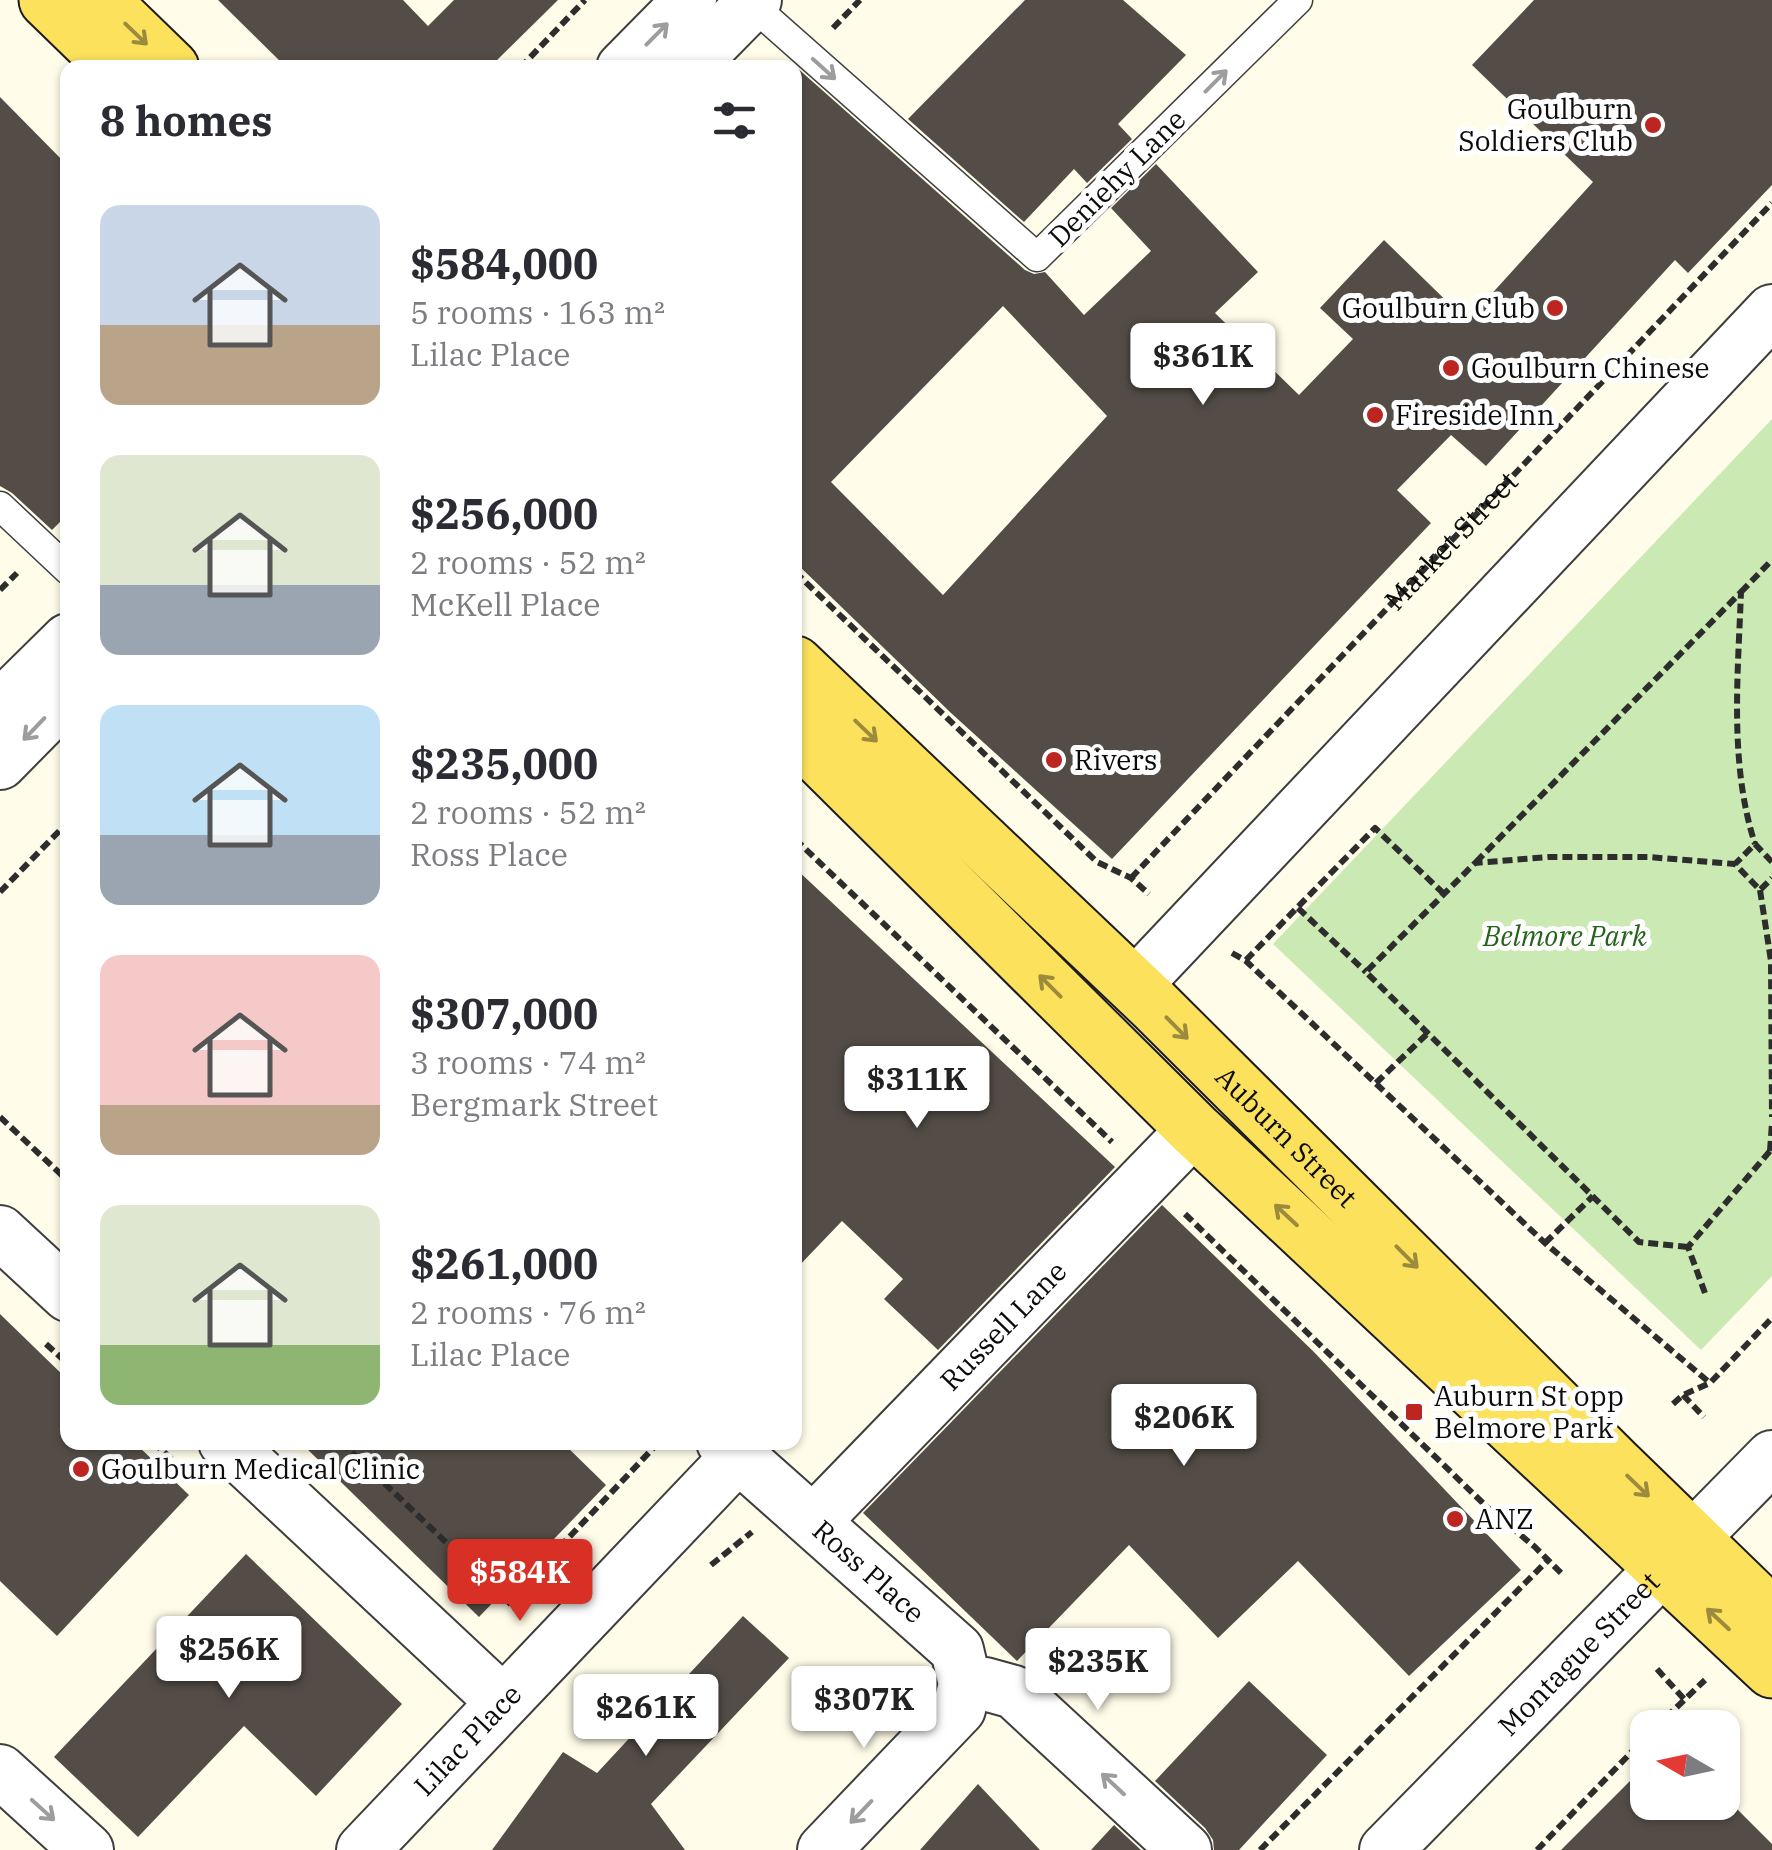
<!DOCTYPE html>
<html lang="en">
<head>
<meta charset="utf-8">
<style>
  body { margin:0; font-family:"IBM Plex Serif",serif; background:#f7f7f7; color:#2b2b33; height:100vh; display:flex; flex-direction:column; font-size:38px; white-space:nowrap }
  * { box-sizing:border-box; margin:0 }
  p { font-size:32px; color:#7c7c81 }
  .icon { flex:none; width:55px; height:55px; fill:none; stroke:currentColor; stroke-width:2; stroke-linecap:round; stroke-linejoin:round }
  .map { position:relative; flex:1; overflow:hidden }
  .drawer { position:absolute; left:60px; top:60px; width:742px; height:1390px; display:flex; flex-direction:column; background:#fff; border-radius:20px; box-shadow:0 2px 8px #0004 }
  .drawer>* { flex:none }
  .needle { width:65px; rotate:279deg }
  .buttons { position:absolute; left:1630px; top:1710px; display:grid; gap:20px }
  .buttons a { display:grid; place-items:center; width:110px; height:110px; border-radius:20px; background:#fff; box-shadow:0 2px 8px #0004; font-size:50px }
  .price { position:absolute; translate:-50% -85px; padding:0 22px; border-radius:10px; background:#fff; color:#222; font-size:32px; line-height:65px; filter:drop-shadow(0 2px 5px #0008) }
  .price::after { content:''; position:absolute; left:50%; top:60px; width:30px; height:22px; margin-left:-15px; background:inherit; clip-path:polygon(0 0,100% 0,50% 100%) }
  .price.on { background:#d93025; color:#fff }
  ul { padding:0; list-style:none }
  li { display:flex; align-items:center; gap:30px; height:250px; padding:0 40px }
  li span { display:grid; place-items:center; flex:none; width:280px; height:200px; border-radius:20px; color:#555 }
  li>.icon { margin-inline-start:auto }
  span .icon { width:120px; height:120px; fill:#fffc; stroke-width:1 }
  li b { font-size:42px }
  h2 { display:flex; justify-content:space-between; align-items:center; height:120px; padding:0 40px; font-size:42px }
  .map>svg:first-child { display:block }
  .green { fill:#cbe9b3 }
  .building { fill:#544d47; fill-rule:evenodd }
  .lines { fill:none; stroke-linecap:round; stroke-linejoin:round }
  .lane-casing { stroke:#3e3e3e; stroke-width:31 }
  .street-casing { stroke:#3e3e3e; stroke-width:56 }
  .primary-casing { stroke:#1c1c1c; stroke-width:59 }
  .path { stroke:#2d2d2d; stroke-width:6; stroke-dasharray:10 5; stroke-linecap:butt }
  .lane { stroke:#fff; stroke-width:28 }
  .street { stroke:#fff; stroke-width:52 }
  .primary { stroke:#fce15d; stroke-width:55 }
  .oneway { stroke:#9c8b3c }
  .oneway2 { stroke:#9d9d9d }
  .poi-dot { fill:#bd2521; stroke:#fff; stroke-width:4 }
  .labels { text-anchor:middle; stroke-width:10; stroke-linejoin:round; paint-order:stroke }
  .poi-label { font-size:28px; fill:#0b0b0b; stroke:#fff; text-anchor:start }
  .street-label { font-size:28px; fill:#0b0b0b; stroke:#fff }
  .park-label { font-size:28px; font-style:italic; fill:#25631b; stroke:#fff }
</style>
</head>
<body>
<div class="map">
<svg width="1772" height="1850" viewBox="0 0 1772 1850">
  <rect width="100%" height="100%" fill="#fffce9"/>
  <path class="green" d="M1772,419V1276L1701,1350L1273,944Z"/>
  <path class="building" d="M218,0H403L428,26L454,0H558L489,68H287Z
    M1025,0H1123L1186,55L1118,124L1132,139L1087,183L1074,169L1024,222L908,119Z
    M1534,0H1772V185L1688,273L1675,260L1486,466L1451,435L1397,490L1431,523L1112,859L951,713L795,562V66L1025,270L1034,274L1045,272L1084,315L1151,251L1111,208L1156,164L1258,272L1215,313L1299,395L1353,339L1320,308L1384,240L1467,321L1593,182L1472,65ZM1003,306L1107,416L943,595L831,482Z
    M0,97L68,166V514L52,530L12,493L0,486Z
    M795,868L1115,1167L938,1350L884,1299L903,1279L842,1221L795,1270Z
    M1162,1205L1314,1352L1521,1570L1409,1676L1298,1561L1218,1638L1129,1545L1017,1661L863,1513Z
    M0,1314L68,1380V1442H134L189,1495L57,1636L0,1581Z
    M300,1442H562L606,1485L479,1617Z
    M246,1554L402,1704L316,1796L244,1726L138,1837L54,1757Z
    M743,1616L789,1658L651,1804L685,1850H492L563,1752L597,1773Z
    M1249,1681L1327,1755L1239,1850H1214L1213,1840L1205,1828L1155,1781Z
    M1648,1763V1802H1722V1794L1772,1844V1850H1561Z
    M978,1784L1040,1850H920Z
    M1114,1825L1141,1850H1091Z"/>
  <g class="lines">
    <defs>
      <path id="lane" d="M751,4L1037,257L1298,0
        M0,506L68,570"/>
      <g id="street">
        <path d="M623,68L690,0"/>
        <path d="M688,68L755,0"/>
        <path d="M0,707L68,640"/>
        <path d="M0,763L68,694"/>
        <path d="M1134,986L1772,311"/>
        <path d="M0,1232L68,1295"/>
        <path d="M225,1442L502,1701"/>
        <path id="s2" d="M723,1442L957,1650L965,1684L959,1709L824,1850"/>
        <path id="s3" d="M814,1521L1194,1129"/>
        <path d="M965,1684H985L1014,1692L1185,1850"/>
        <path d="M0,1771L87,1850"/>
        <path id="s4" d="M363,1850L738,1456"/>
        <path id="s5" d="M1386,1850L1772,1457"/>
      </g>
      <g id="primary">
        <path d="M47,0L117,68"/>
        <path d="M101,0L171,68"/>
        <path id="s6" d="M795,664L1154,1005L1615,1464L1772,1616"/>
        <path d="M795,733L1194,1129L1772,1670"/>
      </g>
    </defs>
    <use href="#lane" class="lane-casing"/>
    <use href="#street" class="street-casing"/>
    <use href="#primary" class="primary-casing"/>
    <g class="path">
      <path d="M833,28L860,0"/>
      <path d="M520,68L585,0"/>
      <path d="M795,572L1097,862L1131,878L1149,894"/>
      <path d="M0,590L17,573"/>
      <path d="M1741,592L1772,560"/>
      <path d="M795,839L1112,1142"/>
      <path d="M1476,862L1741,592C1738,675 1729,764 1755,844"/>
      <path d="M1772,862L1755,844L1735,864L1760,890L1772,878"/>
      <path id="s1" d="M1131,878L1772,203"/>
      <path d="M1760,890L1771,961L1772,1117"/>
      <path d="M0,892L68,822"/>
      <path d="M1298,908L1366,972"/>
      <path d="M1232,953L1246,961L1545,1243L1710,1383"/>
      <path d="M1246,960L1375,828L1443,893"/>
      <path d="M1376,1083L1428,1033"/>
      <path d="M0,1117L68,1181"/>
      <path d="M1770,1151L1772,1123"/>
      <path d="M1185,1214L1487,1507L1535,1547L1564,1576"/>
      <path d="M1545,1243L1593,1196"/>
      <path d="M1688,1247L1639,1242L1366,972L1475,863L1549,857H1648L1735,864"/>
      <path d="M1705,1293L1688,1247L1770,1151"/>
      <path d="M46,1344L68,1364"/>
      <path d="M1683,1395L1704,1417"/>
      <path d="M1673,1404L1683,1395L1710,1383L1772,1318"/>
      <path d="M153,1442L178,1465"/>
      <path d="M341,1442L517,1610"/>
      <path d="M711,1565L752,1532"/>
      <path d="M508,1602L659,1442"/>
      <path d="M1657,1669L1684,1699"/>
      <path d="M1655,1728L1705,1680"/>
      <path d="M1260,1850L1547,1561"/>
      <path d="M1537,1850L1648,1735"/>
    </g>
    <use href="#lane" class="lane"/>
    <use href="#street" class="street"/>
    <use href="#primary" class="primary"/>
  </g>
  <defs><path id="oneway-shaft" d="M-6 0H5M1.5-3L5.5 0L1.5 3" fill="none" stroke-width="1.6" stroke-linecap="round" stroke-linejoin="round" transform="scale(2.5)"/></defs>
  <g class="oneway">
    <use href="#oneway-shaft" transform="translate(136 34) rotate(44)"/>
    <use href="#oneway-shaft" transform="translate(866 731) rotate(44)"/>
    <use href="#oneway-shaft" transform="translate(1050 986) rotate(-135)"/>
    <use href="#oneway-shaft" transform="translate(1177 1028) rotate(45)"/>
    <use href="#oneway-shaft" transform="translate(1286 1215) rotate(-137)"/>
    <use href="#oneway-shaft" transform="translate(1407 1257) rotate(45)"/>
    <use href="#oneway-shaft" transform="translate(1638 1486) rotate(44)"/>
    <use href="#oneway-shaft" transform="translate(1718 1619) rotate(-137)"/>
  </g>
  <g class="oneway2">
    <use href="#oneway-shaft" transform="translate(657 34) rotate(-45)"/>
    <use href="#oneway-shaft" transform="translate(824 69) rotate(42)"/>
    <use href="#oneway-shaft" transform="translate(1216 81) rotate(-45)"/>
    <use href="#oneway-shaft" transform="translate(34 729) rotate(134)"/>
    <use href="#oneway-shaft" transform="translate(1113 1784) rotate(-137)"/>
    <use href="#oneway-shaft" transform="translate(43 1810) rotate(42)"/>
    <use href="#oneway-shaft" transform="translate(861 1812) rotate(134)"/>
  </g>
  <g class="poi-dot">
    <circle cx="1653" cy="125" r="10"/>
    <circle cx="1555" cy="308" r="10"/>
    <circle cx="1451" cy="368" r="10"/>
    <circle cx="1375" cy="415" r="10"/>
    <circle cx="1054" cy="760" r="10"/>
    <rect x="1404" y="1402" width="20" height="20" rx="5"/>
    <circle cx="81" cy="1469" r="10"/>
    <circle cx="1455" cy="1519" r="10"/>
  </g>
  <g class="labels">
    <g class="poi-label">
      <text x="1633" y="119" text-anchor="end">Goulburn<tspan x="1633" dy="32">Soldiers Club</tspan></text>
      <text x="1535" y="318" text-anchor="end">Goulburn Club</text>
      <text x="1471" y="378">Goulburn Chinese</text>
      <text x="1395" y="425">Fireside Inn</text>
      <text x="1074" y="770">Rivers</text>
      <text x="1434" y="1406">Auburn St opp<tspan x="1434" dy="32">Belmore Park</tspan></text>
      <text x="101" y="1479">Goulburn Medical Clinic</text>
      <text x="1475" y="1529">ANZ</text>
    </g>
    <g class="street-label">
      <text transform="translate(1117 178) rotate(-45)" y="10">Deniehy Lane</text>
      <text dy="10" stroke="none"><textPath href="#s1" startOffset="465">Market Street</textPath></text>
      <text dy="10" stroke="none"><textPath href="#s6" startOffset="682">Auburn Street</textPath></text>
      <text dy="10" stroke="none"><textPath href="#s3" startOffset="272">Russell Lane</textPath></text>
      <text dy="10" stroke="none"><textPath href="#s2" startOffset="195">Ross Place</textPath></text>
      <text dy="10" stroke="none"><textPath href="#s5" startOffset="275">Montague Street</textPath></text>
      <text dy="10" stroke="none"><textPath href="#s4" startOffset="152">Lilac Place</textPath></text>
    </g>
    <g class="park-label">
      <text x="1565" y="946">Belmore Park</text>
    </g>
  </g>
</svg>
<div class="buttons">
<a><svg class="needle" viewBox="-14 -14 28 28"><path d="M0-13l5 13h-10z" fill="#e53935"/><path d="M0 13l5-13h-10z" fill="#7c7c81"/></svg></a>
</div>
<b class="price" style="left:1203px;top:408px">$361K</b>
<b class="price" style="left:917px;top:1131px">$311K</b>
<b class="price" style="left:1184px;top:1469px">$206K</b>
<b class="price on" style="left:520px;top:1624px">$584K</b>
<b class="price" style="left:229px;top:1701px">$256K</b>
<b class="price" style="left:1098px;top:1713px">$235K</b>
<b class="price" style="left:864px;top:1751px">$307K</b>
<b class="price" style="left:646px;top:1759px">$261K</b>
<section class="drawer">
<h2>8 homes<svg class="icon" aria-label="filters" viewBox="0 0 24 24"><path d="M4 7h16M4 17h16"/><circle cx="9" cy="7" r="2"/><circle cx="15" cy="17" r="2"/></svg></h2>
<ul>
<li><span style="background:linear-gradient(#c9d6e8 60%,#b9a48a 0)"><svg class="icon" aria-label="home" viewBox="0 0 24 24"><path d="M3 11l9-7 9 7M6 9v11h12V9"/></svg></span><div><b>$584,000</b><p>5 rooms · 163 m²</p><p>Lilac Place</p></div></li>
<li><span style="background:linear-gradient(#dfe7d0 65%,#9aa5b1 0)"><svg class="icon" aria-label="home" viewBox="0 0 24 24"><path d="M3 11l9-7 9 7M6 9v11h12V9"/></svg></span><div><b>$256,000</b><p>2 rooms · 52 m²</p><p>McKell Place</p></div></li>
<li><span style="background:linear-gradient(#bfe0f5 65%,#9aa5b1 0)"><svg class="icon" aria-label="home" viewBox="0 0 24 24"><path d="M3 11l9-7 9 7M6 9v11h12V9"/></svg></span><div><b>$235,000</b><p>2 rooms · 52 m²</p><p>Ross Place</p></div></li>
<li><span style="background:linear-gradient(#f6c9c9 75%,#b9a48a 0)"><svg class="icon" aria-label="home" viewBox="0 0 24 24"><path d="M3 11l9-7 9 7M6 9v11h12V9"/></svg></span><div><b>$307,000</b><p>3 rooms · 74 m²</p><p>Bergmark Street</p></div></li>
<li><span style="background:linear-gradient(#dfe7d0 70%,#8fb573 0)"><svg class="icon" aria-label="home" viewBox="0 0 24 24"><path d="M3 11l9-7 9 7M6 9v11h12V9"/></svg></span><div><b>$261,000</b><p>2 rooms · 76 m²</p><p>Lilac Place</p></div></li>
</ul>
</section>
</div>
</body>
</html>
